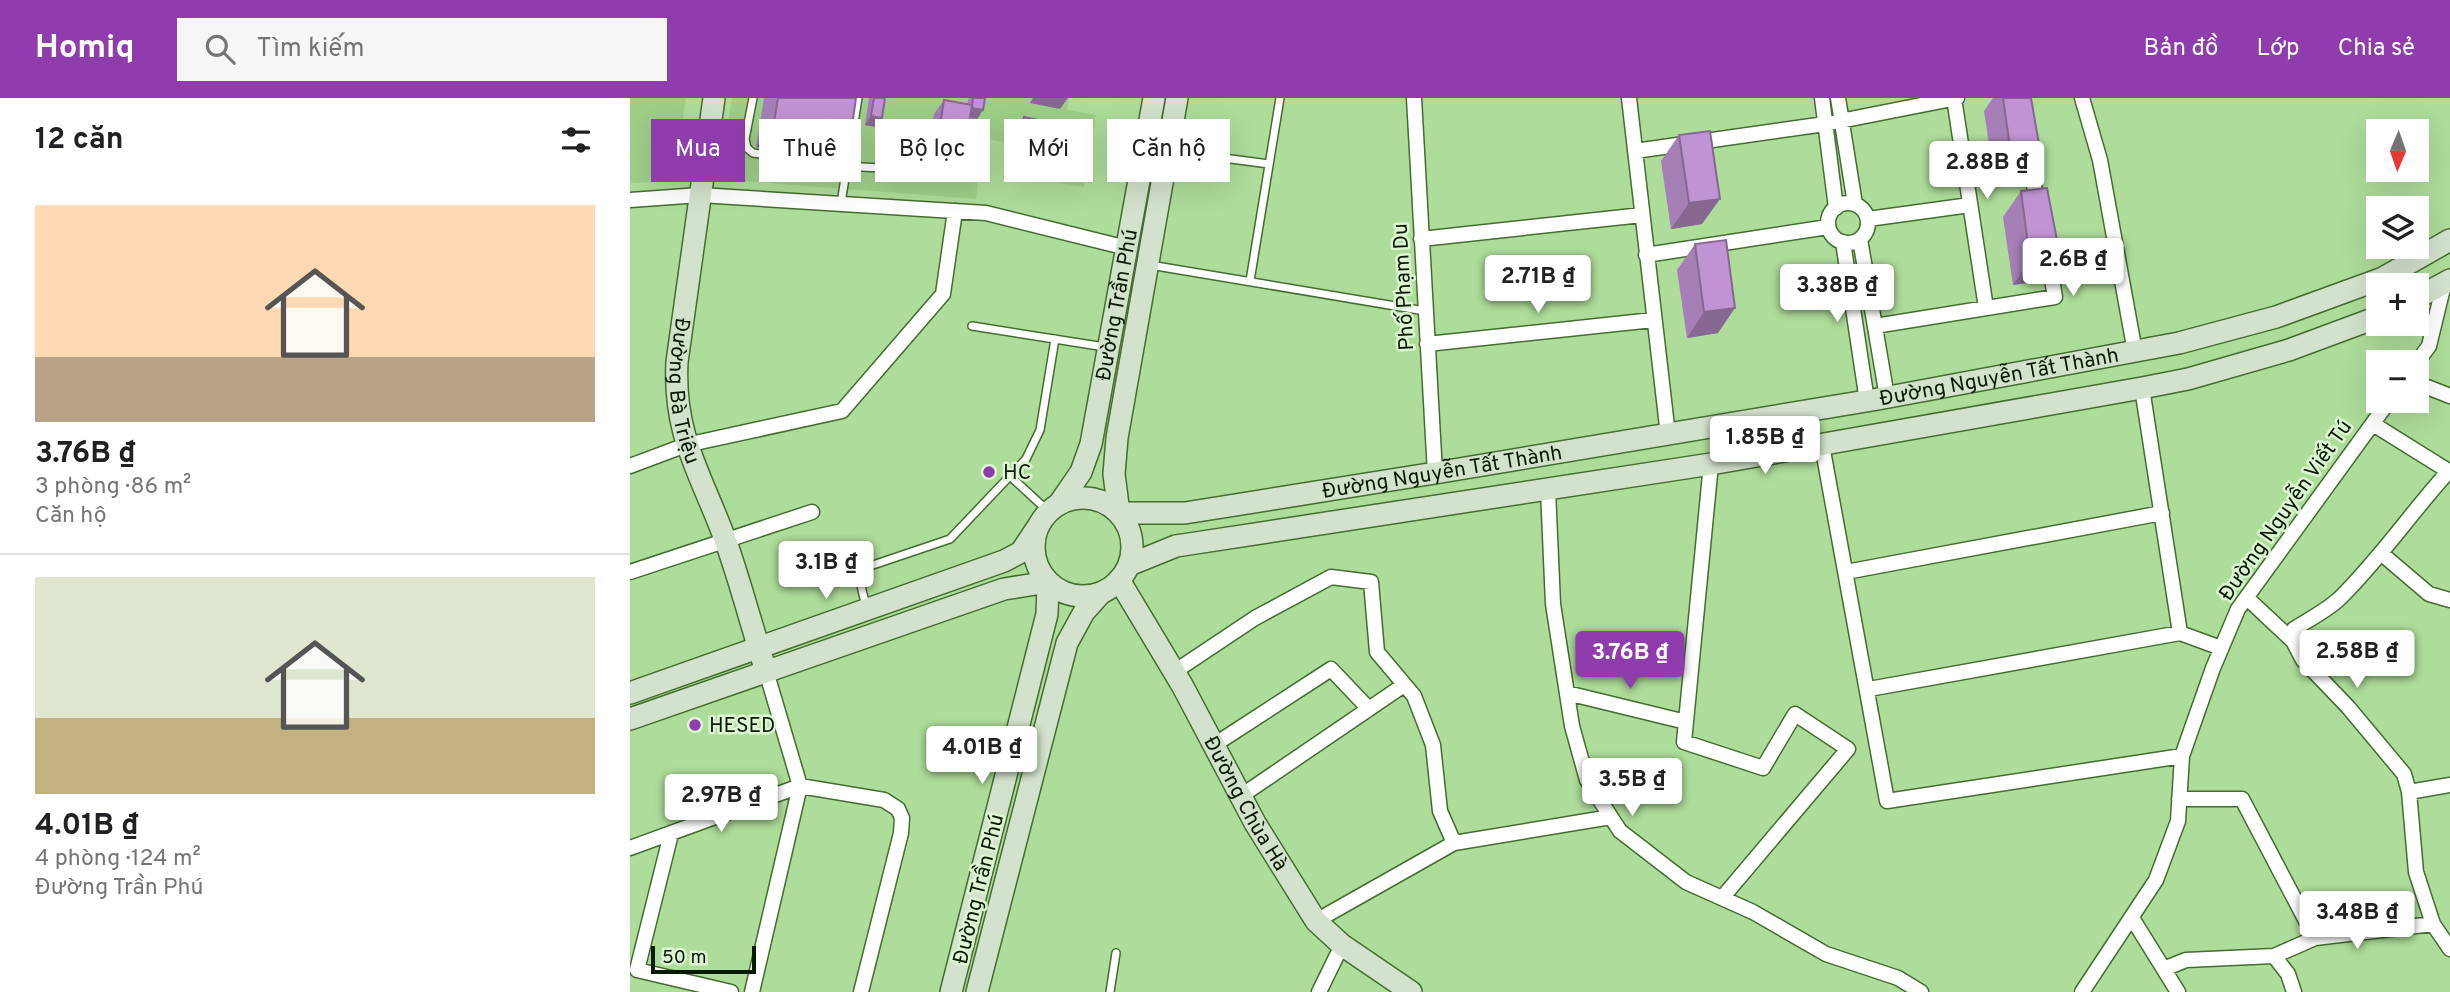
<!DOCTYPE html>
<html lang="vi">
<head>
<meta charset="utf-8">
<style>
  body { margin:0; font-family:Overpass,sans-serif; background:#f6f6f6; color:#202124; height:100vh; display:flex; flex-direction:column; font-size:26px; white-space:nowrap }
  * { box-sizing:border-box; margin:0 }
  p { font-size:23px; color:#757577 }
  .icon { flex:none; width:38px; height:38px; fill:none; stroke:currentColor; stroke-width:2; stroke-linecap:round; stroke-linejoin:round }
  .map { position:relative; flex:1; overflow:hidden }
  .panel { display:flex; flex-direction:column; background:#fff; width:630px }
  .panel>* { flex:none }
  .guide { position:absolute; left:21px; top:21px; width:665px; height:63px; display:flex; gap:14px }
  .needle { width:46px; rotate:182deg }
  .controls { position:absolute; left:1736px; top:21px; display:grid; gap:14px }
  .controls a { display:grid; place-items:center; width:63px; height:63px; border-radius:0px; background:#fff; box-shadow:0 7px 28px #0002; font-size:35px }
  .scale { position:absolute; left:21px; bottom:18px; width:105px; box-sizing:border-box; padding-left:7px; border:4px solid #091a03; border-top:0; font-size:19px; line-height:24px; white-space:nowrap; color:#091a03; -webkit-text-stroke:5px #def5d4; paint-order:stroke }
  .price { position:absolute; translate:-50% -60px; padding:0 16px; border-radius:7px; background:#fff; color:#222; font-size:23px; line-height:46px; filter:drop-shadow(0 2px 4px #0008) }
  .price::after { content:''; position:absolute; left:50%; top:42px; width:21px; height:16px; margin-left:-10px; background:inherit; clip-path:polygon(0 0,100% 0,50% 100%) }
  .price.on { background:#8f3dac; color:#fff }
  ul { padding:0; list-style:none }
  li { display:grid; align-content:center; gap:14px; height:371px; padding:0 35px }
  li+li { border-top:2px solid #e0e0e0 }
  li span { display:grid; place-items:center; height:217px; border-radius:0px; color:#555 }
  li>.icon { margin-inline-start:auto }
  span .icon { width:126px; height:126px; fill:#fffc; stroke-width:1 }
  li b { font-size:30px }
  h2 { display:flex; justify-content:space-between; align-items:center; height:84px; padding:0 35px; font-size:30px }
  .chip { padding:0 24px; border-radius:0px; background:#fff; box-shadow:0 7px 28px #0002; font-size:24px; line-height:63px }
  .chip.on { background:#8f3dac; color:#fff }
  header { display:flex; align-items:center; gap:42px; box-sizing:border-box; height:98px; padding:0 35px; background:#8f3dac; color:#fff }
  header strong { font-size:33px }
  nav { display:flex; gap:38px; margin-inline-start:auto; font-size:24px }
  .search { width:490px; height:63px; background:#f6f6f6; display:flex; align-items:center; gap:18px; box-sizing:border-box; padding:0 24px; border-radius:0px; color:#757577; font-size:26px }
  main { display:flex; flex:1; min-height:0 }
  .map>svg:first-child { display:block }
  .built { fill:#9ece88 }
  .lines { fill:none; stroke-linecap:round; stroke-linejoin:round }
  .lane-casing { stroke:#446d30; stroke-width:10 }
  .street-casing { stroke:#446d30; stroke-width:17 }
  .secondary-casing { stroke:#446d30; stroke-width:24 }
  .lane { stroke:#fff; stroke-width:7 }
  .street { stroke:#fff; stroke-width:14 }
  .secondary { stroke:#d3e2cc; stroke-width:21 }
  .wall { fill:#a57fb5 }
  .shaded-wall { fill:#866893 }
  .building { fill:#c094d2; stroke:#866893; stroke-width:2 }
  .poi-dot { fill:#8f3dac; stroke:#def5d4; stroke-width:2.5 }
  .labels { text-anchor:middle; stroke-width:5; stroke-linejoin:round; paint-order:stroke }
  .street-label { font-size:21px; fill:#091a03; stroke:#def5d4 }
  .poi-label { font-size:21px; fill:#091a03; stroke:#def5d4; text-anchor:start }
</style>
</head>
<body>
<header>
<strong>Homiq</strong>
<div class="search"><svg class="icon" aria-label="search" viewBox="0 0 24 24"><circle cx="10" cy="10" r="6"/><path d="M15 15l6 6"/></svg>Tìm kiếm</div>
<nav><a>Bản đồ</a><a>Lớp</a><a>Chia sẻ</a></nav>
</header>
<main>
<section class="panel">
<h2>12 căn<svg class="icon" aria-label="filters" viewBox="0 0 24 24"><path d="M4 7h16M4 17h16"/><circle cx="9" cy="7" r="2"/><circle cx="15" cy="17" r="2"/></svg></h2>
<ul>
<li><span style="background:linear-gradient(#ffd9b3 70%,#b9a48a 0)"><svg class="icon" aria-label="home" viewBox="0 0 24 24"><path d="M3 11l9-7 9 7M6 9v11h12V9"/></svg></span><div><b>3.76B ₫</b><p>3 phòng · 86 m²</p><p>Căn hộ</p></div></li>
<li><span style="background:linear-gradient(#dfe7d0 65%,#c2b280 0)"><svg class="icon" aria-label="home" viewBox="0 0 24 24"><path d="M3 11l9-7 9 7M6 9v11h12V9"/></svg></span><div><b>4.01B ₫</b><p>4 phòng · 124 m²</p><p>Đường Trần Phú</p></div></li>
</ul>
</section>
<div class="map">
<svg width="1820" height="894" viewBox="0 0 1820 894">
  <rect width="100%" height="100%" fill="#aedc9a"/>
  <path class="built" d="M0,0H56L46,65L26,84L0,85Z
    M102,0H439L437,12L466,17L454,89L396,79L401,50L353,40L346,101L113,83L92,61Z"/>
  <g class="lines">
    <defs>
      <path id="lane" d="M123,0L115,41L117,50L123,55L214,68L324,74
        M540,53L639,66
        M211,105L228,0
        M520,167L795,213
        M620,183L650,0
        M342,228L475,249
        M380,378L419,414
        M237,510C233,495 226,482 237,469L320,441L396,361L410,332L425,241
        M480,894L486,855"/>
      <path id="street" d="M784,0L805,375
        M999,0L1038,337
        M1192,0L1206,110
        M1208,0L1225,106
        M1324,0L1356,210
        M1452,0L1470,62L1505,254
        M1397,50L1408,109
        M1005,53L1195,26L1327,0
        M0,102L70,97L356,115L497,150
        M1198 125a20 20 0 1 1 40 0a20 20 0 1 1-40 0Z
        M1238,121L1340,107
        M791,141L1012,117
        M1230,141L1257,299
        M1213,144L1237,303
        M1016,157L1198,129
        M1245,228L1425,199L1417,153
        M797,246L1023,222
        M1787,264L1799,248L1814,186
        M1787,285L1820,298
        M1512,290L1550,535
        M1743,326L1820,374
        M1192,347L1257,703L1552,658
        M1081,366L1054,644L1133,670L1165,616L1218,651L1092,800
        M0,368L56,347L212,313L313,196L325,113
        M1818,374C1780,416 1749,462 1709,501C1696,513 1678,522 1664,531L1663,543L1673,562L1718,609L1774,676L1779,694L1786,774L1803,826L1820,851
        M918,392L923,506L942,628L957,682L990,733L1056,784L1123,814L1196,856L1268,880L1291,894
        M1752,456L1799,496L1820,502
        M0,474L182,414
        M1216,474L1532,415
        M1617,500L1663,543
        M544,574L625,520L701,479L741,484L747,554L784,598L803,647L810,713L824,745
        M1239,591L1550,535L1591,550
        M937,595L1056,624
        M584,647L701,571L739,611
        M1779,694L1820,687
        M611,698L774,587
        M1549,701H1612L1685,840
        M41,736L7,872L101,894
        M0,750L170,688L254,702L268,711L272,720L271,735L231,894
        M1502,820L1548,894
        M686,823L824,745L981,719
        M1644,858L1685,840L1803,826
        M1536,870L1556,862L1644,858L1658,876L1664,894
        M122,894L170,688L136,573
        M689,894L712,847
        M1452,894L1526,782L1548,723L1552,658L1583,570L1608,511L1759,303"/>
      <g id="secondary">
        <path id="s1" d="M84,0L47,264C43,339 72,377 96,444C111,486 122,530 136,573"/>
        <path id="s2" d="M547,0L487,340L484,376L489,415H555L805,375L1248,301L1549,245L1646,219L1753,180L1820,142"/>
        <path d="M1787,200L1820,182"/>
        <circle cx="453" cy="449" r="49"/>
        <path id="s3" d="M429,406L451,374L461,346L524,0"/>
        <path d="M499,467L546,448L1081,366L1512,290L1558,281L1659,252L1748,219"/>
        <path id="s4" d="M489,482L552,587L625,725L686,823L712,847L781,894"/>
        <path d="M0,595L374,463L391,454L407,430"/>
        <path d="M0,621L374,491L418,484L417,516L321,894"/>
        <path d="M347,894L437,545L454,514L471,495"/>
      </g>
    </defs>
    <use href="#lane" class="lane-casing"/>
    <use href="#street" class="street-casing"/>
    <use href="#secondary" class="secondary-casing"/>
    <use href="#lane" class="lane"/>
    <use href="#street" class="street"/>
    <use href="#secondary" class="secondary"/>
  </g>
  <path class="wall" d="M134,0H226L203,60L126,49Z
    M239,0H255L246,29L235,27Z
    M339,0H355L347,21L340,20L326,63L298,59L304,16L314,2L337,6Z
    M1363,0H1401L1393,77L1364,81L1354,13Z
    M394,19L428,51L385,42L388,28Z
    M1049,37L1072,126L1041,131L1031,63Z
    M429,52L460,70L453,79L421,73L423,61Z
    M1391,93L1430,158L1412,183L1383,187L1373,119Z
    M1065,146L1088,235L1057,240L1047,172Z"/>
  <path class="shaded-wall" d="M403,0H438L430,11L400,5Z
    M341,10L353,12L347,21L335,19Z
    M241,18L252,20L246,29L235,27Z
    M144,24L221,35L203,60L126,49Z
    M391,33L435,42L428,51L385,42Z
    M307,46L335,50L326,63L298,59Z
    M1410,52L1393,77L1364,81L1381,56Z
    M427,64L460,70L453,79L421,73Z
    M1090,101L1072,126L1041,131L1059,105Z
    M1430,158L1412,183L1383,187L1400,162Z
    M1105,210L1088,235L1057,240L1074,214Z"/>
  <path class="building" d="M148,0H226L221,35L144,24Z
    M244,0H255L252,20L241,18Z
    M343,0H355L353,12L342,10Z
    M1373,0H1401L1410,52L1381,56Z
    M314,2L342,7L335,50L307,46Z
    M394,19L437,28L435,42L391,33Z
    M1080,33L1090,101L1059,105L1049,37Z
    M429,52L462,57L460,70L427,64Z
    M1417,90L1430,158L1400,162L1391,93Z
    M1096,142L1105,210L1074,214L1065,146Z"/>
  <g class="poi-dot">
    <circle cx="359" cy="374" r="7"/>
    <circle cx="65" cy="627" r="7"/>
  </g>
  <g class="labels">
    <g class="street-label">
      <text transform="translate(773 189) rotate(-93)" y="7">Phố Phạm Du</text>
      <text dy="7" stroke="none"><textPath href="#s3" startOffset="210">Đường Trần Phú</textPath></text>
      <text dy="7" stroke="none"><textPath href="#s2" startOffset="1312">Đường Nguyễn Tất Thành</textPath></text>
      <text dy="7" stroke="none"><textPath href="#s1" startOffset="296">Đường Bà Triệu</textPath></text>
      <text dy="7" stroke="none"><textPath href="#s2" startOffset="747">Đường Nguyễn Tất Thành</textPath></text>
      <text transform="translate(1655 412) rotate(-55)" y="7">Đường Nguyễn Viết Tú</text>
      <text dy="7" stroke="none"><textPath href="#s4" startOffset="257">Đường Chùa Hà</textPath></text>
      <text transform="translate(348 791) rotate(-76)" y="7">Đường Trần Phú</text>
    </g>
    <g class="poi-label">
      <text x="373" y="381">HC</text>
      <text x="79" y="634">HESED</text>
    </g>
  </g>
</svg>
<div class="controls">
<a><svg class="needle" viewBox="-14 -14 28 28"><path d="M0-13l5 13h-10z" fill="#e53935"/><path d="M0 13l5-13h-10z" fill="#757577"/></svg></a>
<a><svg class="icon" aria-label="layers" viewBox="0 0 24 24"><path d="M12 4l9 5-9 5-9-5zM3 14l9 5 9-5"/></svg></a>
<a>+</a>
<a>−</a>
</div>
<div class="scale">50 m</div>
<b class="price" style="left:1357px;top:103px">2.88B ₫</b>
<b class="price" style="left:1443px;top:200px">2.6B ₫</b>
<b class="price" style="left:908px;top:217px">2.71B ₫</b>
<b class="price" style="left:1207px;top:226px">3.38B ₫</b>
<b class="price" style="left:1135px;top:378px">1.85B ₫</b>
<b class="price" style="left:196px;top:503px">3.1B ₫</b>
<b class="price" style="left:1727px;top:592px">2.58B ₫</b>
<b class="price on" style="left:1000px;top:593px">3.76B ₫</b>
<b class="price" style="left:352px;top:688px">4.01B ₫</b>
<b class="price" style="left:1002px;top:720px">3.5B ₫</b>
<b class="price" style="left:91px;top:736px">2.97B ₫</b>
<b class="price" style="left:1727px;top:853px">3.48B ₫</b>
<div class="guide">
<a class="chip on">Mua</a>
<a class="chip">Thuê</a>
<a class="chip">Bộ lọc</a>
<a class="chip">Mới</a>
<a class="chip">Căn hộ</a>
</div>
</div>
</main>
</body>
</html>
